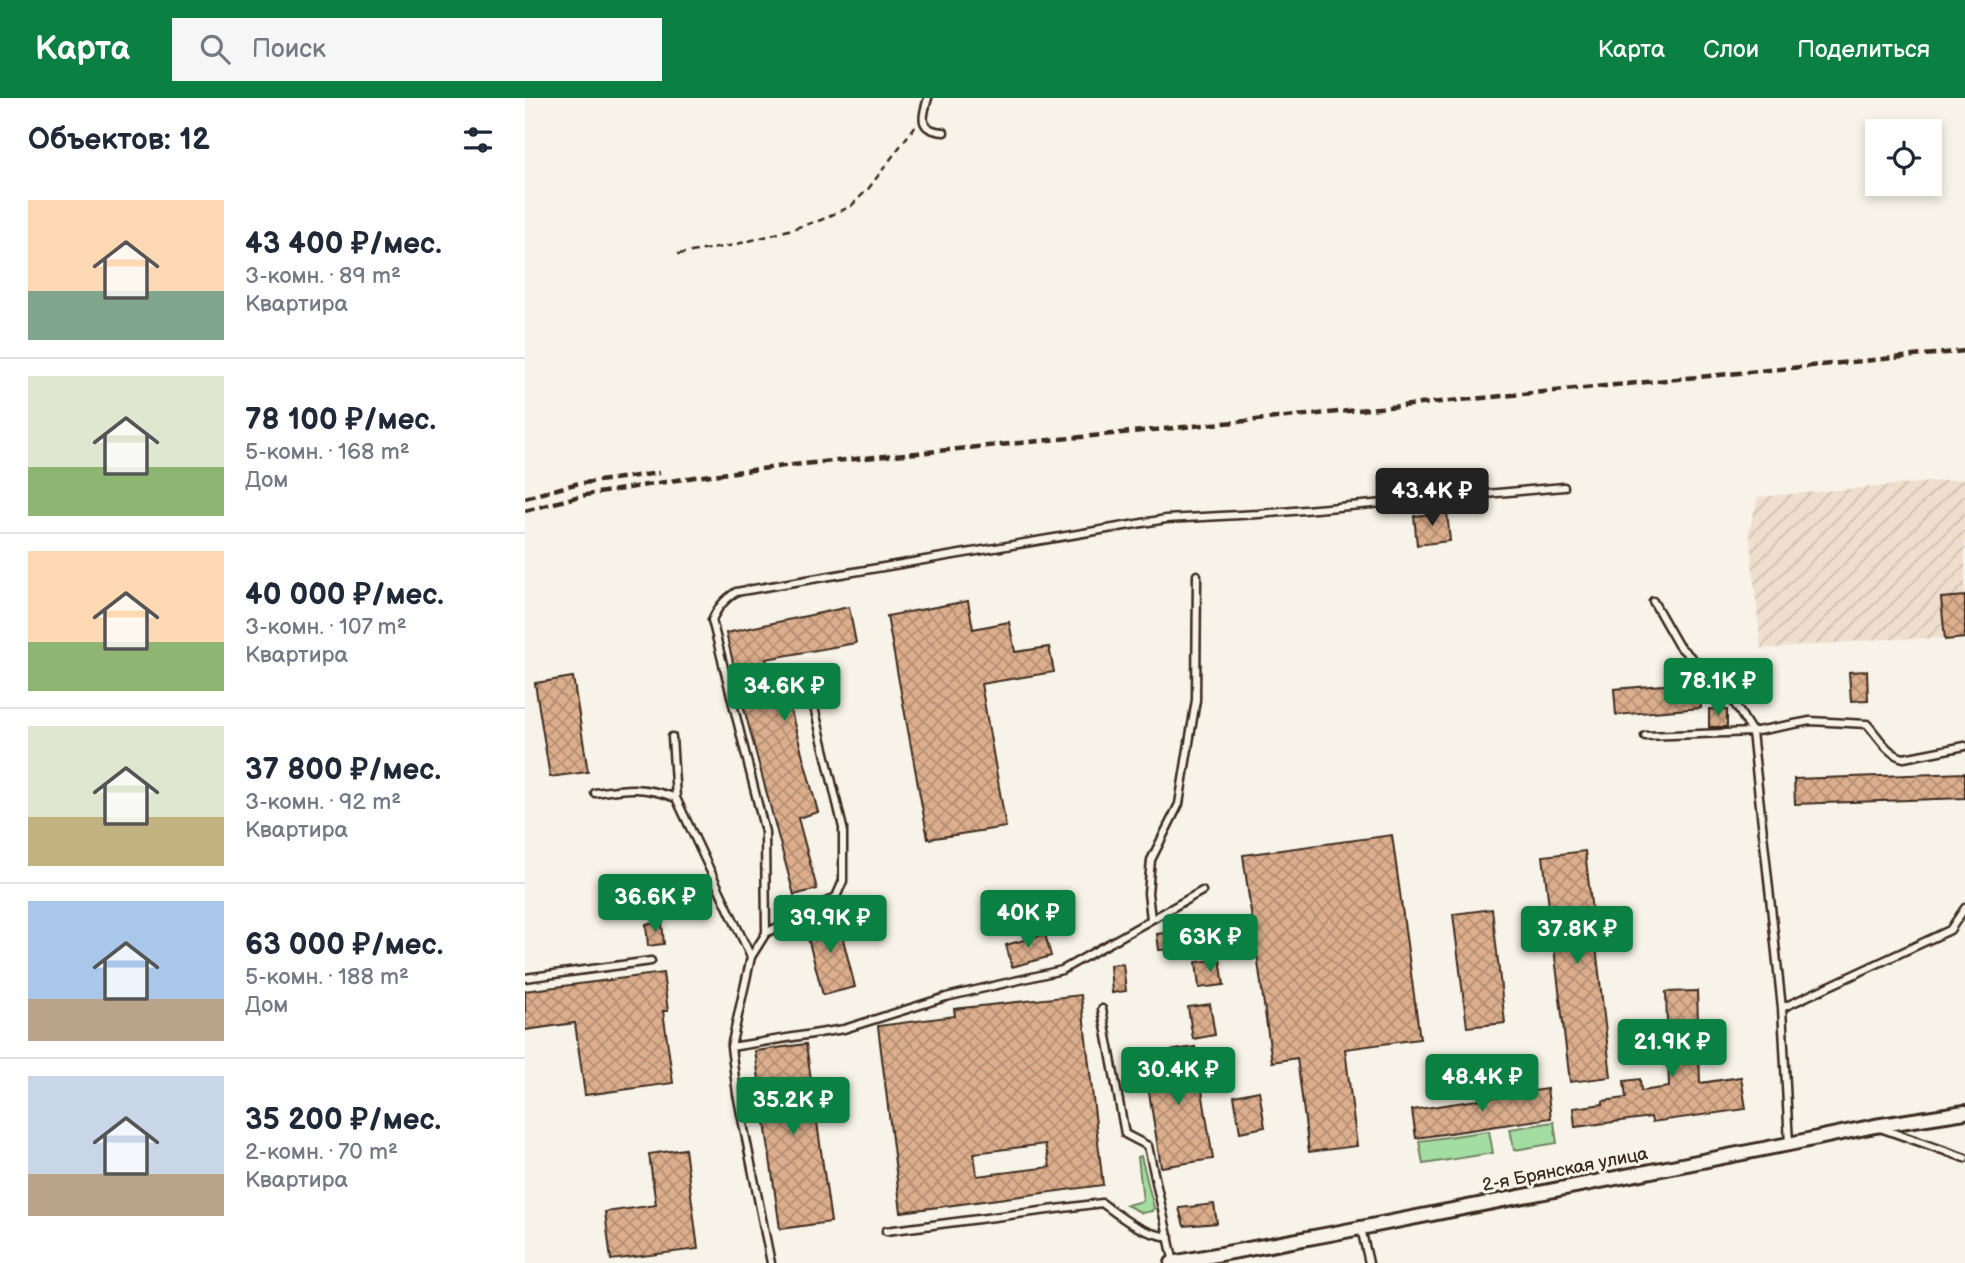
<!DOCTYPE html>
<html lang="ru">
<head>
<meta charset="utf-8">
<style>
  body { margin:0; font-family:"Balsamiq Sans",sans-serif; background:#f6f6f7; color:#1f2937; height:100vh; display:flex; flex-direction:column; font-size:26px; white-space:nowrap }
  * { box-sizing:border-box; margin:0 }
  p { font-size:23px; color:#747a83 }
  .icon { flex:none; width:38px; height:38px; fill:none; stroke:currentColor; stroke-width:2; stroke-linecap:round; stroke-linejoin:round }
  .map { position:relative; flex:1; overflow:hidden }
  .details { display:flex; flex-direction:column; background:#fff; width:525px }
  .details>* { flex:none }
  .tools { position:absolute; left:1340px; top:21px; display:grid; gap:14px }
  .tools a { display:grid; place-items:center; width:77px; height:77px; border-radius:0px; background:#fff; box-shadow:0 4px 10px #0003; font-size:35px }
  .price { position:absolute; translate:-50% -60px; padding:0 16px; border-radius:7px; background:#0b8043; color:#fff; font-size:23px; line-height:46px; filter:drop-shadow(0 2px 4px #0008) }
  .price::after { content:''; position:absolute; left:50%; top:42px; width:21px; height:16px; margin-left:-10px; background:inherit; clip-path:polygon(0 0,100% 0,50% 100%) }
  .price.active { background:#222; color:#fff }
  ul { padding:0; list-style:none }
  li { display:flex; align-items:center; gap:21px; height:175px; padding:0 28px }
  li+li { border-top:2px solid #e0e1e3 }
  li span { display:grid; place-items:center; flex:none; width:196px; height:140px; border-radius:0px; color:#555 }
  li>.icon { margin-inline-start:auto }
  span .icon { width:84px; height:84px; fill:#fffc; stroke-width:1 }
  li b { font-size:30px }
  h2 { display:flex; justify-content:space-between; align-items:center; height:84px; padding:0 28px; font-size:30px }
  header { display:flex; align-items:center; gap:42px; box-sizing:border-box; height:98px; padding:0 35px; background:#0b8043; color:#fff }
  header strong { font-size:33px }
  nav { display:flex; gap:38px; margin-inline-start:auto; font-size:24px }
  .search { width:490px; height:63px; background:#f6f6f7; display:flex; align-items:center; gap:18px; box-sizing:border-box; padding:0 24px; border-radius:0px; color:#747a83; font-size:26px }
  main { display:flex; flex:1; min-height:0 }
  .map>svg:first-child { display:block }
  .industrial { fill:url(#industrial-furrows) }
  .green { fill:#a4dda1; stroke:#708460; stroke-width:2 }
  .building { fill:url(#building-cross-hatch); stroke:#3b2a1e; stroke-width:2; fill-rule:evenodd }
  .lines { fill:none; stroke-linecap:round; stroke-linejoin:round }
  .lane-casing { stroke:#3b2a1e; stroke-width:11 }
  .street-casing { stroke:#3b2a1e; stroke-width:18 }
  .path { stroke:#3b2a1e; stroke-width:2.5; stroke-dasharray:7 5; stroke-linecap:butt }
  .lane { stroke:#f7f3e8; stroke-width:6 }
  .street { stroke:#f7f3e8; stroke-width:12 }
  .rail { stroke:#3b2a1e; stroke-width:4.5; stroke-dasharray:10 5; stroke-linecap:butt }
  .labels { text-anchor:middle; stroke-width:6; stroke-linejoin:round; paint-order:stroke }
  .street-label { font-size:18px; fill:#3b2a1e; stroke:#f7f3e8 }
</style>
</head>
<body>
<header>
<strong>Карта</strong>
<div class="search"><svg class="icon" aria-label="search" viewBox="0 0 24 24"><circle cx="10" cy="10" r="6"/><path d="M15 15l6 6"/></svg>Поиск</div>
<nav><a>Карта</a><a>Слои</a><a>Поделиться</a></nav>
</header>
<main>
<section class="details">
<h2>Объектов: 12<svg class="icon" aria-label="filters" viewBox="0 0 24 24"><path d="M4 7h16M4 17h16"/><circle cx="9" cy="7" r="2"/><circle cx="15" cy="17" r="2"/></svg></h2>
<ul>
<li><span style="background:linear-gradient(#ffd9b3 65%,#7fa58c 0)"><svg class="icon" aria-label="home" viewBox="0 0 24 24"><path d="M3 11l9-7 9 7M6 9v11h12V9"/></svg></span><div><b>43 400 ₽/мес.</b><p>3-комн. · 89 m²</p><p>Квартира</p></div></li>
<li><span style="background:linear-gradient(#dfe7d0 65%,#8fb573 0)"><svg class="icon" aria-label="home" viewBox="0 0 24 24"><path d="M3 11l9-7 9 7M6 9v11h12V9"/></svg></span><div><b>78 100 ₽/мес.</b><p>5-комн. · 168 m²</p><p>Дом</p></div></li>
<li><span style="background:linear-gradient(#ffd9b3 65%,#8fb573 0)"><svg class="icon" aria-label="home" viewBox="0 0 24 24"><path d="M3 11l9-7 9 7M6 9v11h12V9"/></svg></span><div><b>40 000 ₽/мес.</b><p>3-комн. · 107 m²</p><p>Квартира</p></div></li>
<li><span style="background:linear-gradient(#dfe7d0 65%,#c2b280 0)"><svg class="icon" aria-label="home" viewBox="0 0 24 24"><path d="M3 11l9-7 9 7M6 9v11h12V9"/></svg></span><div><b>37 800 ₽/мес.</b><p>3-комн. · 92 m²</p><p>Квартира</p></div></li>
<li><span style="background:linear-gradient(#a9c7e8 70%,#b9a48a 0)"><svg class="icon" aria-label="home" viewBox="0 0 24 24"><path d="M3 11l9-7 9 7M6 9v11h12V9"/></svg></span><div><b>63 000 ₽/мес.</b><p>5-комн. · 188 m²</p><p>Дом</p></div></li>
<li><span style="background:linear-gradient(#c9d6e8 70%,#b9a48a 0)"><svg class="icon" aria-label="home" viewBox="0 0 24 24"><path d="M3 11l9-7 9 7M6 9v11h12V9"/></svg></span><div><b>35 200 ₽/мес.</b><p>2-комн. · 70 m²</p><p>Квартира</p></div></li>
</ul>
</section>
<div class="map">
<svg width="1440" height="1165" viewBox="0 0 1440 1165">
  <defs>
    <pattern id="industrial-furrows" width="10" height="10" patternUnits="userSpaceOnUse" patternTransform="scale(1.75)"><rect width="10" height="10" fill="#efdecd"/><path d="M-1 1l2-2M0 10L10 0M9 11l2-2" fill="none" stroke="#cebfb0"/></pattern>
    <pattern id="building-cross-hatch" width="8" height="8" patternUnits="userSpaceOnUse" patternTransform="scale(1.75)"><rect width="8" height="8" fill="#dcae8d"/><path d="M0 0l8 8M0 8l8-8" fill="none" stroke="#b48e73"/></pattern>
  </defs>
  <rect width="100%" height="100%" fill="#f7f3e8"/>
  <filter id="ink" filterUnits="userSpaceOnUse"><feTurbulence type="fractalNoise" baseFrequency=".0143" numOctaves="2"/><feDisplacementMap in="SourceGraphic" scale="14" xChannelSelector="R" yChannelSelector="G"/><feConvolveMatrix kernelMatrix="1 2 1 2 8 2 1 2 1" color-interpolation-filters="sRGB"/></filter>
  <g filter="url(#ink)">
    <path class="industrial" d="M1440,381V540L1360,541L1236,551L1224,433L1233,399Z"/>
    <path class="green" d="M1029,1024L1032,1045L989,1052L985,1031Z
      M964,1033L968,1055L898,1066L894,1043Z
      M616,1058L629,1110L627,1113L617,1115L601,1107L618,1103L613,1059Z"/>
    <path class="building" d="M922,414L925,443L892,447L889,418Z
      M1440,498V540L1420,542L1416,500Z
      M443,503L448,531L484,524L490,554L524,549L529,574L456,586L481,729L403,741L362,518Z
      M324,509L331,545L241,561L250,595L260,592L293,714L273,720L292,791L269,797L217,603L201,535Z
      M1342,573L1343,602L1326,603L1324,574Z
      M48,579L63,674L25,679L10,585Z
      M1174,584L1176,610L1091,617L1089,591Z
      M1184,611L1202,612V629H1184Z
      M1440,675V700L1270,706L1269,681Z
      M867,737L895,941L820,951L832,1048L784,1054L772,960L747,964L718,757Z
      M1060,753L1086,979L1045,984L1018,758Z
      M967,811L980,925L942,929L928,816Z
      M312,817L330,889L298,897L279,825Z
      M137,825L139,846L123,848L121,826Z
      M649,834L651,851L634,852L632,836Z
      M520,836L526,858L487,869L481,847Z
      M695,861L699,887L674,890L671,864Z
      M598,866L601,893L587,895L585,867Z
      M138,875L143,913H138L148,985L60,997L50,925L0,932V893Z
      M1172,893L1175,985L1216,979L1221,1011L1127,1024L1126,1019L1050,1029L1048,1010L1078,1006V1003L1101,1000L1099,983L1115,981L1116,993L1144,989L1141,894Z
      M556,897L578,1087L376,1114L353,928L430,918L429,911ZM520,1046L525,1069L452,1078L449,1055Z
      M685,906L690,937L668,941L663,909Z
      M281,946L306,1124L255,1131L230,953Z
      M670,949L688,1061L636,1069L618,957Z
      M1022,991L1026,1020L891,1040L887,1012Z
      M734,993L740,1029L715,1034L709,998Z
      M160,1051L173,1151L86,1162L80,1114L131,1107L124,1056Z
      M689,1106L692,1125L659,1128L654,1110Z"/>
    <g class="lines">
      <defs>
        <path id="lane" d="M403,0C397,20 393,32 419,34
          M1128,503L1153,547L1202,593L1227,634L1257,910L1264,1046
          M1120,638L1227,634L1285,623L1342,626C1353,638 1363,657 1379,660L1440,648
          M147,639L151,700L226,859
          M70,695C103,690 119,688 151,700
          M626,821L623,795L626,762L654,706L671,602L672,477
          M241,835L240,734L187,522C193,509 199,502 211,494L641,421L733,416L1039,389
          M0,880L126,863
          M1257,910L1425,832L1440,810
          M577,911L600,1036L623,1048L649,1165
          M206,949L319,931L421,899L537,872L677,793
          M1355,1030L1440,1060
          M836,1130L844,1165
          M361,1133L577,1105C600,1122 615,1135 644,1139
          M246,1165L212,996L206,949L226,859L241,835L311,799L318,783V730L283,584"/>
        <path id="street" d="M647,1165L805,1136L1264,1046L1350,1028L1440,1014"/>
      </defs>
      <use href="#lane" class="lane-casing"/>
      <use href="#street" class="street-casing"/>
      <path class="path" d="M153,156L204,148L247,137L296,122L326,108L344,90L391,27"/>
      <use href="#lane" class="lane"/>
      <use href="#street" class="street"/>
      <path class="rail" d="M0,400L50,386L134,375
        M0,413L55,398L170,379L268,367L1440,253"/>
    </g>
  </g>
  <g class="labels">
    <g class="street-label">
      <text transform="translate(1040 1071) rotate(-11)" y="6">2-я Брянская улица</text>
    </g>
  </g>
</svg>
<div class="tools">
<a><svg class="icon" aria-label="locate" viewBox="0 0 24 24"><circle cx="12" cy="12" r="6"/><path d="M12 2v4M12 18v4M2 12h4M18 12h4"/></svg></a>
</div>
<b class="price active" style="left:907px;top:430px">43.4K ₽</b>
<b class="price" style="left:1193px;top:620px">78.1K ₽</b>
<b class="price" style="left:259px;top:625px">34.6K ₽</b>
<b class="price" style="left:130px;top:836px">36.6K ₽</b>
<b class="price" style="left:503px;top:852px">40K ₽</b>
<b class="price" style="left:305px;top:857px">39.9K ₽</b>
<b class="price" style="left:1052px;top:868px">37.8K ₽</b>
<b class="price" style="left:685px;top:876px">63K ₽</b>
<b class="price" style="left:1147px;top:981px">21.9K ₽</b>
<b class="price" style="left:653px;top:1009px">30.4K ₽</b>
<b class="price" style="left:957px;top:1016px">48.4K ₽</b>
<b class="price" style="left:268px;top:1039px">35.2K ₽</b>
</div>
</main>
</body>
</html>
